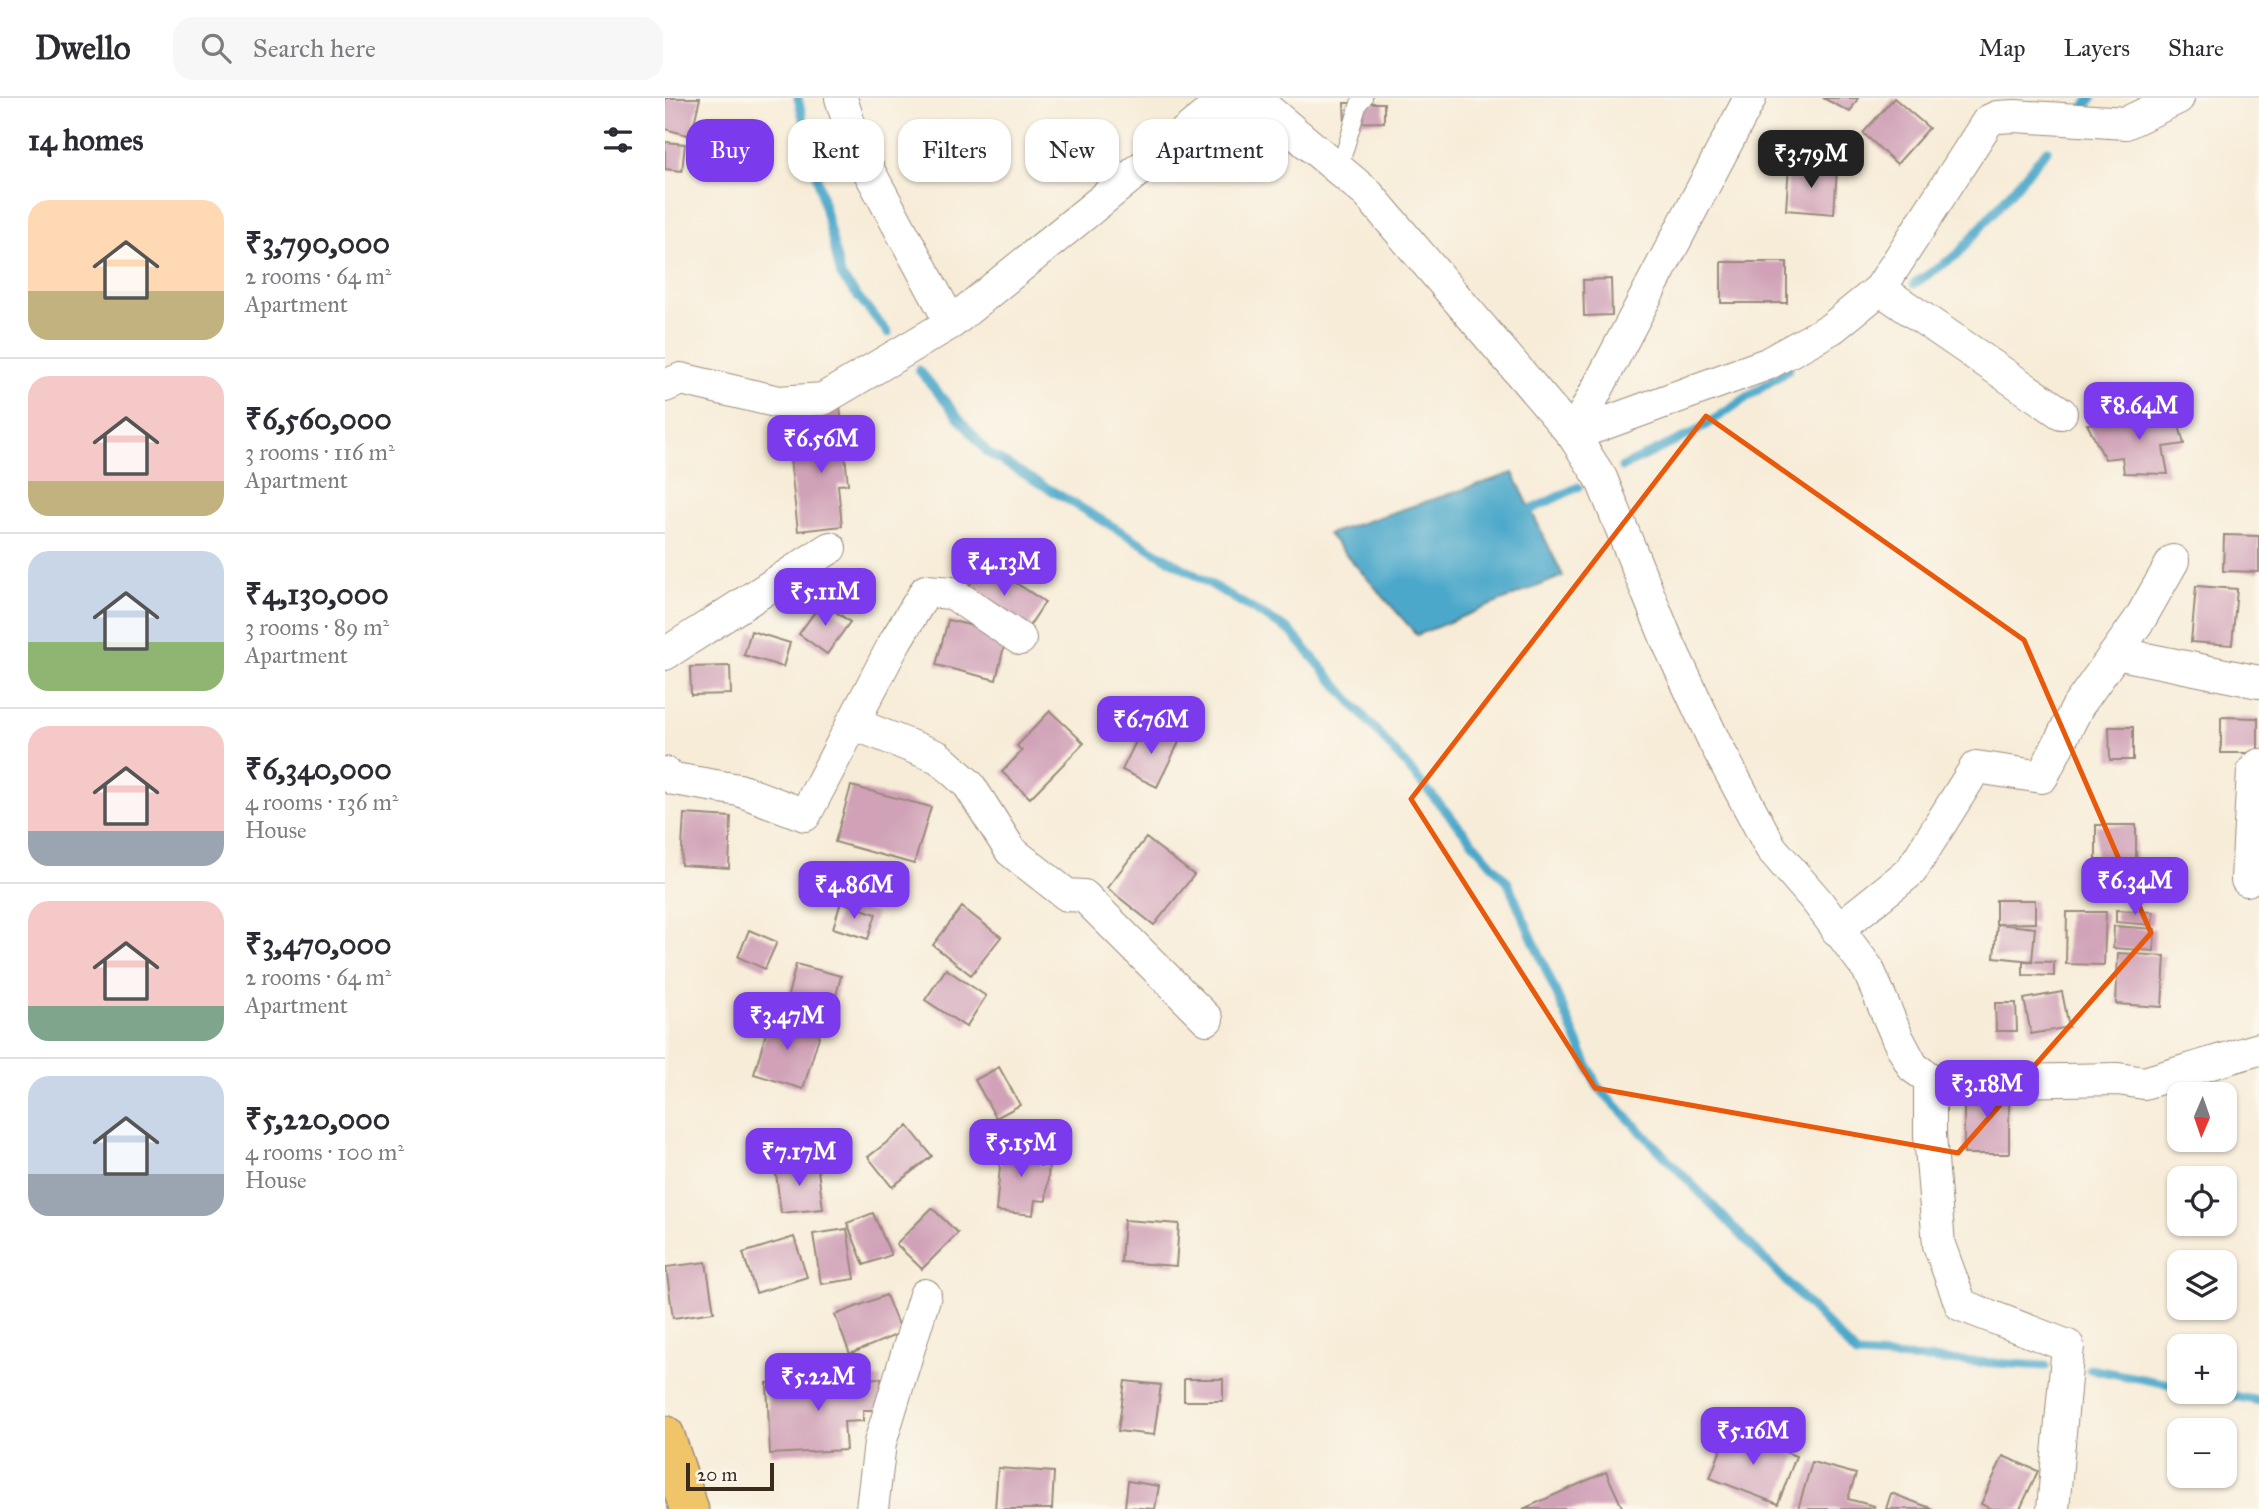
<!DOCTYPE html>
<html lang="en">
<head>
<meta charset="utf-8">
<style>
  body { margin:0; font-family:"IM FELL Great Primer",serif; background:#f7f7f7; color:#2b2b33; height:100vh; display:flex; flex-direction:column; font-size:26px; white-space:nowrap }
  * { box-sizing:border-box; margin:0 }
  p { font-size:23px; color:#7c7c81 }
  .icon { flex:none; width:38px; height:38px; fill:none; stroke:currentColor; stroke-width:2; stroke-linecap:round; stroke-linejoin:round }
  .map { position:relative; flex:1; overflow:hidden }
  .sheet { display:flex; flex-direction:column; background:#fff; width:665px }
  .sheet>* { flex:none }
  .top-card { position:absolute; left:21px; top:21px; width:665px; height:63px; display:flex; gap:14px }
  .needle { width:46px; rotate:182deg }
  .tools { position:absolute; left:1502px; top:984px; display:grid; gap:14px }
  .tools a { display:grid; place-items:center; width:70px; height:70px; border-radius:14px; background:#fff; box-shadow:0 2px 5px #0004; font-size:35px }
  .scale { position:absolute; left:21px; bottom:18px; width:88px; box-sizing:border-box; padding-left:7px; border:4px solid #3b2a1e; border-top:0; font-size:19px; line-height:24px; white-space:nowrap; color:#3b2a1e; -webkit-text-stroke:5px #fbf7ec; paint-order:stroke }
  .price { position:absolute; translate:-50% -60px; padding:0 16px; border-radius:14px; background:#7c3aed; color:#fff; font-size:23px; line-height:46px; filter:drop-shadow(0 2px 4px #0008) }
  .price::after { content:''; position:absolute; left:50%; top:42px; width:21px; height:16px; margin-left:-10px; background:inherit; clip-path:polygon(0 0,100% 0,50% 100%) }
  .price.active { background:#222; color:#fff }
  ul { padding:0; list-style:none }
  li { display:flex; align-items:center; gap:21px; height:175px; padding:0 28px }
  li+li { border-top:2px solid #e1e1e2 }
  li span { display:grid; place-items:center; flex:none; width:196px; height:140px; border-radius:21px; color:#555 }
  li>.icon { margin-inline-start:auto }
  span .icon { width:84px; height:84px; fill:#fffc; stroke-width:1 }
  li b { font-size:30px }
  h2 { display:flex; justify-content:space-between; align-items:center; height:84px; padding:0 28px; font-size:30px }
  .chip { padding:0 24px; border-radius:21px; background:#fff; box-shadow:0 2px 5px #0004; font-size:24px; line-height:63px }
  .chip.active { background:#7c3aed; color:#fff }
  header { display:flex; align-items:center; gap:42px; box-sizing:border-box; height:98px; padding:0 35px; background:#fff; border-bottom:2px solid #e1e1e2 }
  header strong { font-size:33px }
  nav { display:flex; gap:38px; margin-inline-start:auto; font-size:24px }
  .search { width:490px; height:63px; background:#f7f7f7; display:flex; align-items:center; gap:18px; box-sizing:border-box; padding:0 24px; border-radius:21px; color:#7c7c81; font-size:26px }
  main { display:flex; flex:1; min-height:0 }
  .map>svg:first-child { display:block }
  .water { fill:#4ca8ca; stroke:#446974; stroke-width:2 }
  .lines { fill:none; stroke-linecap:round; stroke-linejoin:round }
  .stream { stroke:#4ca8ca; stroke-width:9 }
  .building { fill:#d0a1b7 }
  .lane-casing { stroke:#998b7b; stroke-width:18 }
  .street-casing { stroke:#998b7b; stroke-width:34 }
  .primary-casing { stroke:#998b7b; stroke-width:41 }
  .lane { stroke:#fff; stroke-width:16 }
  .street { stroke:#fff; stroke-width:32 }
  .primary { stroke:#f0c469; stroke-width:38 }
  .marked { fill:none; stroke:#e8590c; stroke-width:5; stroke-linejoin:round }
</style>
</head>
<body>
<header>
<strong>Dwello</strong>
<div class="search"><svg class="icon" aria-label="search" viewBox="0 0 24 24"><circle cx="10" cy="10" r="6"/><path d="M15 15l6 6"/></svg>Search here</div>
<nav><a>Map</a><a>Layers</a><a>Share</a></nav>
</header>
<main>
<section class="sheet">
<h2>14 homes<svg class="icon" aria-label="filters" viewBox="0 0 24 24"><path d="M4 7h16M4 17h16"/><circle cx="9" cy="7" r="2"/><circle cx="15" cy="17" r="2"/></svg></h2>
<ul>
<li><span style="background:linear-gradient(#ffd9b3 65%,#c2b280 0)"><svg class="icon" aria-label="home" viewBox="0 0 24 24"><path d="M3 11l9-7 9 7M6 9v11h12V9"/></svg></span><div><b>₹3,790,000</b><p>2 rooms · 64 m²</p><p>Apartment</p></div></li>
<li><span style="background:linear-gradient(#f6c9c9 75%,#c2b280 0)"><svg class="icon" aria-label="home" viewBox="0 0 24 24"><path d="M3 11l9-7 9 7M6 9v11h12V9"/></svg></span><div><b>₹6,560,000</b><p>3 rooms · 116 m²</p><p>Apartment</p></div></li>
<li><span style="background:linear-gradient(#c9d6e8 65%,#8fb573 0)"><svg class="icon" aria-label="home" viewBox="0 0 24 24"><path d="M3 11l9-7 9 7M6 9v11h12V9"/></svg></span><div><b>₹4,130,000</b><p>3 rooms · 89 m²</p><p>Apartment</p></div></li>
<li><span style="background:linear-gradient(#f6c9c9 75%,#9aa5b1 0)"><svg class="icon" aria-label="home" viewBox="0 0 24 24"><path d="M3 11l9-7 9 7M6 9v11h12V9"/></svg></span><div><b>₹6,340,000</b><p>4 rooms · 136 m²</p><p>House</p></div></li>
<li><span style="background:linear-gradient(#f6c9c9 75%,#7fa58c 0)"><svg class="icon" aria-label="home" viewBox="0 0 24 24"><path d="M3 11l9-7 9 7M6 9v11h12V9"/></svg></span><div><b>₹3,470,000</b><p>2 rooms · 64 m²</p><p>Apartment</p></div></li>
<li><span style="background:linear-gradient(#c9d6e8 70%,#9aa5b1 0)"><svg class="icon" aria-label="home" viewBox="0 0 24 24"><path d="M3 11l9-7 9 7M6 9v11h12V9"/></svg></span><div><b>₹5,220,000</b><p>4 rooms · 100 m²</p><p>House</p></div></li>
</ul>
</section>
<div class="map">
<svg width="1594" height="1411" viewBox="0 0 1594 1411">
  <rect width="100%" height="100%" fill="#fbf7ec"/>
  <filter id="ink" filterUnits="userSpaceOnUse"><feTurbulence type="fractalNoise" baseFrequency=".0143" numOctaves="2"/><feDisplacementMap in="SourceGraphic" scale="14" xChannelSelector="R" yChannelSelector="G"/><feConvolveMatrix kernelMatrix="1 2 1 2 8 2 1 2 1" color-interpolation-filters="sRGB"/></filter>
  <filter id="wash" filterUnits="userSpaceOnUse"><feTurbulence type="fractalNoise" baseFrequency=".00686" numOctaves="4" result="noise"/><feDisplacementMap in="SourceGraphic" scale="28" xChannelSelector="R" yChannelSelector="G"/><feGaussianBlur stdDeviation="1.57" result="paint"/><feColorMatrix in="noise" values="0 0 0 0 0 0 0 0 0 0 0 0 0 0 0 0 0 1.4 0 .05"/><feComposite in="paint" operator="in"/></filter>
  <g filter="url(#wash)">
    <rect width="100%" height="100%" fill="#f7ecd8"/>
    <path class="water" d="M848,375L898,478L752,537L663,436Z"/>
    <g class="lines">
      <path class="stream" d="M133,0L176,178L223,235
        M1415,14L1427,0
        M1249,186L1292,157L1382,52
        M254,272L323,355L625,533L843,785L932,988L1192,1257L1381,1268
        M957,369L1032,333L1124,271
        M857,416L913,389
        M1425,1271L1514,1288
        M1542,1293L1594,1303"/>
    </g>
    <g id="blocks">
      <path class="building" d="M0,0H35L26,38L0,31Z
        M1158,0H1193L1185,14Z
        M1229,0L1264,30L1232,66L1198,35Z
        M679,5H719V24L680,25Z
        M0,44L20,46L17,73L0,71Z
        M1124,67L1172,71L1169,116L1121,112Z
        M1056,164H1122V205H1056Z
        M946,181L947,217L919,218L918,182Z
        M175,308L183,386L173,387L177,428L133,433L125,361L153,358L148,311Z
        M1511,316L1519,346L1498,349L1503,376L1459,375L1457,359L1440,361L1422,326Z
        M1559,437L1594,438V474L1558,473Z
        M319,464L380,504L359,536L299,496Z
        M1531,488L1572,491L1567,547L1526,544Z
        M157,504L185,524L162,556L134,536Z
        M283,522L342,536L331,582L271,567Z
        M86,533L125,545L118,569L79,557Z
        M65,568L66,596L26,597L25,569Z
        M385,613L419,645L365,700L337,674L357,653L352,648Z
        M1556,619L1593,620V655H1556Z
        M479,627L514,644L492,689L457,672Z
        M1444,629H1468V662H1445Z
        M186,688L266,709L249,766L170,744Z
        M19,716L66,719L64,770L16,767Z
        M1431,727H1471V773H1431Z
        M481,740L529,777L489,827L442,790Z
        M1331,802H1370V825L1331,826Z
        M176,804L211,816L203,841L168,830Z
        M297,809L336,839L306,877L268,847Z
        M1451,812L1488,814L1487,827L1451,824Z
        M1402,814H1441L1439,867L1401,866Z
        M1332,826L1370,830L1367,863L1329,859Z
        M1449,828L1490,831L1489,853L1448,850Z
        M84,832L112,844L100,871L73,859Z
        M1453,855L1500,858L1497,909L1451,906Z
        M1358,863L1389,864V878L1358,877Z
        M131,866L176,878L165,921L120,909Z
        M281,871L321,898L301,929L260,902Z
        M1397,894L1404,929L1366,936L1359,901Z
        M1330,905H1351L1352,933H1331Z
        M106,918L156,932L138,991L89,976Z
        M334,969L355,1007L331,1020L310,982Z
        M1299,988H1344V1056H1299Z
        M243,1028L267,1058L227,1089L203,1059Z
        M337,1046L376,1049L375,1068H384L381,1103L370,1102L368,1117L331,1113Z
        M152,1064L158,1111L116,1115L110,1068Z
        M267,1110L293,1135L257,1171L231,1146Z
        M208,1115L226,1157L199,1167L182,1125Z
        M459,1122L514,1126L511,1168L456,1164Z
        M182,1131L190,1181L156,1186L148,1136Z
        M129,1139L142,1179L91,1195L78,1155Z
        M41,1164L49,1214L8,1220L1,1169Z
        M221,1197L236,1235L185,1256L170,1217Z
        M216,1280L217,1312H198V1323L179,1324L181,1352L105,1356L102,1285Z
        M519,1281H558V1303H519Z
        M460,1283L496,1287L489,1337L453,1333Z
        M1063,1333L1131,1358L1113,1406L1045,1380Z
        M1338,1358L1373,1373L1355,1411H1327L1316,1406Z
        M1147,1364L1191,1376L1183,1401L1209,1408L1208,1411H1133Z
        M333,1370L389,1374L387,1411H330Z
        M941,1374L958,1411H858Z
        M463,1383L494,1388L490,1411L460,1409Z
        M1226,1395L1268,1411H1221Z"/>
    </g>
  </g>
  <g filter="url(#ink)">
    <use href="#blocks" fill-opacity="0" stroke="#998b7b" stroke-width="2"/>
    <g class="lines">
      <defs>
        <path id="lane" d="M674,72L694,5L699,0"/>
        <path id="street" d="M1085,0L908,337L936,380L1002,542L1050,645L1106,750L1151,802L1203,871L1233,941L1248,969L1265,981L1286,984L1453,981L1479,985L1594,951
          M1215,191L1396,315
          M286,225L540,18C564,4 577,5 603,12L703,96L908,337L1102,266L1167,230L1215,191L1323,23L1332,19L1350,18L1461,25L1513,0
          M0,288L16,281L114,304L158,301L286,225L192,51L176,0
          M1451,555L1594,584
          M0,556L165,450
          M187,625L273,659L304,687L346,753L402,797L419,798L542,921
          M0,675L9,681L74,692L140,717L231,542L261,493L287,495L355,541
          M1582,782L1588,673L1594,667
          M1172,832L1246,773L1311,669L1377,679L1413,608L1475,521L1508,463
          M1265,981V1037L1274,1147L1296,1207L1403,1248L1388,1411
          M207,1411L215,1345L260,1197"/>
        <path id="primary" d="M0,1337L24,1411"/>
      </defs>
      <use href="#lane" class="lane-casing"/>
      <use href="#street" class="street-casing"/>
      <use href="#primary" class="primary-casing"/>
      <use href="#lane" class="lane"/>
      <use href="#street" class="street"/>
      <use href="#primary" class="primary"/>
    </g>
  </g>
  <path class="marked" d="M1041,318L1359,542L1486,835L1293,1055L930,990L746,701Z"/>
</svg>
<div class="tools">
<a><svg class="needle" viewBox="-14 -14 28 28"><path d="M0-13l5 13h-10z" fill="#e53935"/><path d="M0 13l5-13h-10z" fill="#7c7c81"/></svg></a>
<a><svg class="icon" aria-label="locate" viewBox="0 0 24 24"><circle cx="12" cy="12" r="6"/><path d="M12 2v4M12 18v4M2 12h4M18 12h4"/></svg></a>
<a><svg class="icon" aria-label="layers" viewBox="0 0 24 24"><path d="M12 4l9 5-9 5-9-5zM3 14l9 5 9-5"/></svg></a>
<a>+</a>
<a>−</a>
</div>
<div class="scale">20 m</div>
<b class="price active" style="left:1146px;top:92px">₹3.79M</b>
<b class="price" style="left:1474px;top:344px">₹8.64M</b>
<b class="price" style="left:156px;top:377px">₹6.56M</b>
<b class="price" style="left:339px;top:500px">₹4.13M</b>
<b class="price" style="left:160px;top:530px">₹5.11M</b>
<b class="price" style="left:486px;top:658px">₹6.76M</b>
<b class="price" style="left:1470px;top:819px">₹6.34M</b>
<b class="price" style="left:189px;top:823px">₹4.86M</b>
<b class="price" style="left:122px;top:954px">₹3.47M</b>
<b class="price" style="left:1322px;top:1022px">₹3.18M</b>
<b class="price" style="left:356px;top:1081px">₹5.15M</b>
<b class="price" style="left:134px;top:1090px">₹7.17M</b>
<b class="price" style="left:153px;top:1315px">₹5.22M</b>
<b class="price" style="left:1088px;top:1369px">₹5.16M</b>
<div class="top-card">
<a class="chip active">Buy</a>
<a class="chip">Rent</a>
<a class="chip">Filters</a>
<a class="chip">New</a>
<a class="chip">Apartment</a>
</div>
</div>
</main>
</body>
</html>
